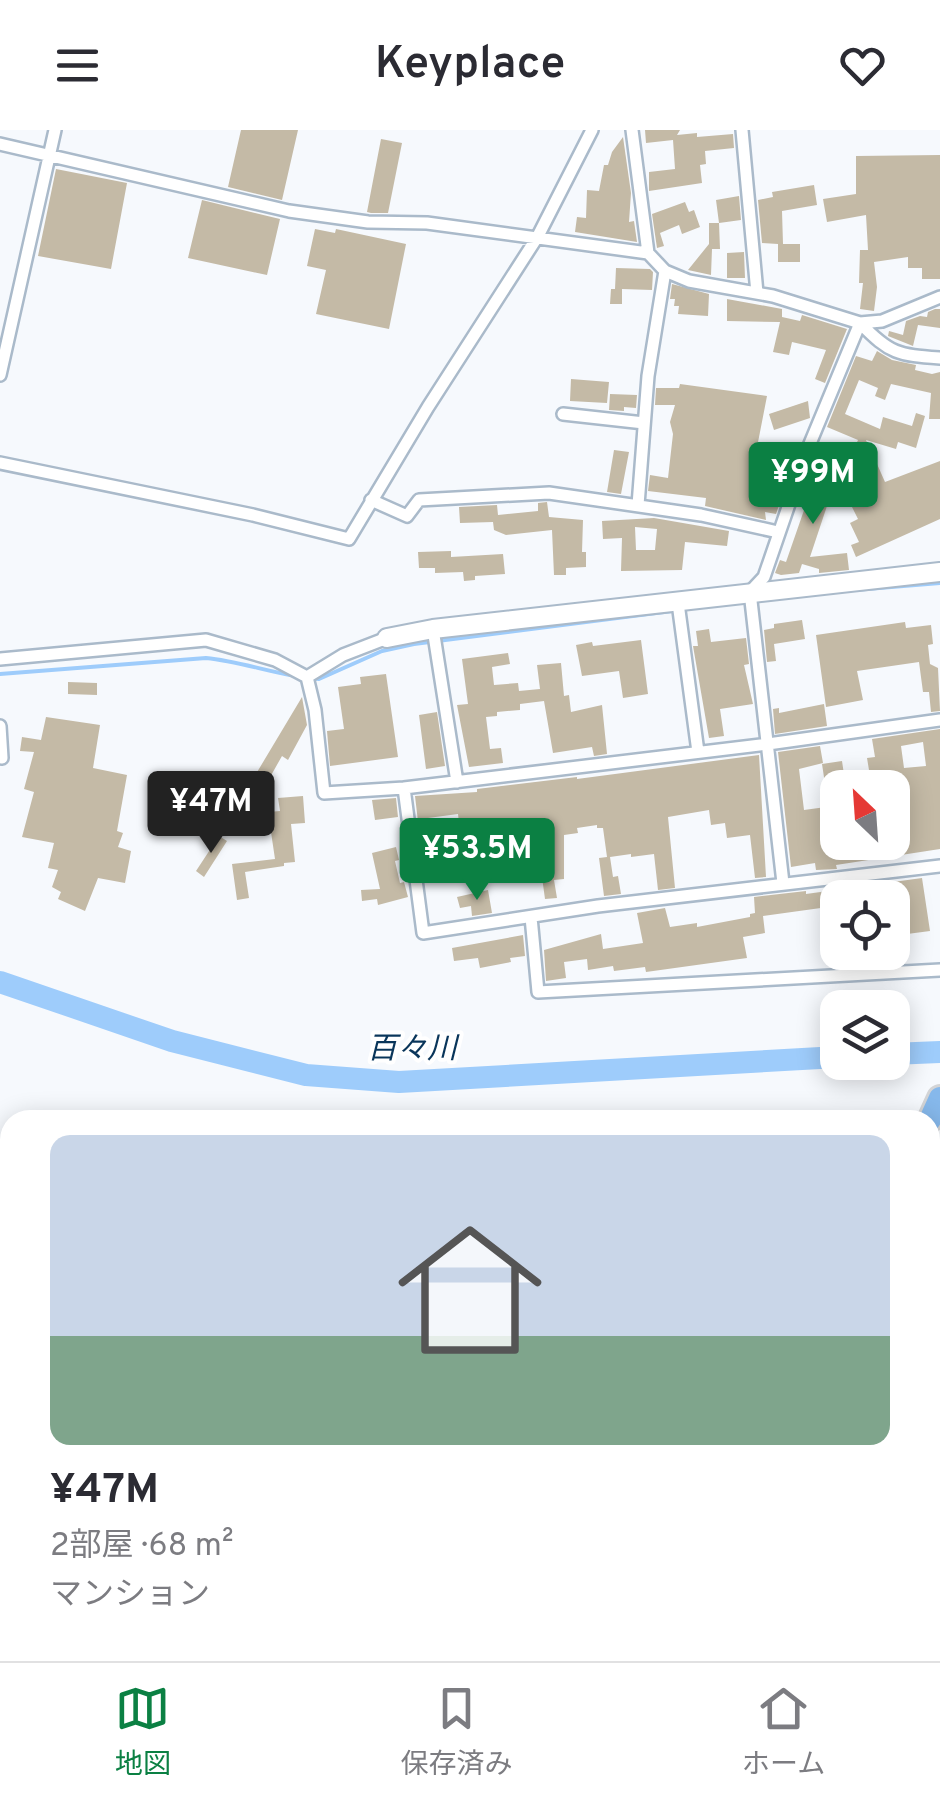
<!DOCTYPE html>
<html lang="ja">
<head>
<meta charset="utf-8">
<style>
  body { margin:0; font-family:Overpass,"Noto Sans JP",sans-serif; background:#f7f7f7; color:#2b2b33; height:100vh; display:flex; flex-direction:column; font-size:38px; white-space:nowrap }
  * { box-sizing:border-box; margin:0 }
  p { font-size:32px; color:#7c7c81 }
  .icon { flex:none; width:55px; height:55px; fill:none; stroke:currentColor; stroke-width:2; stroke-linecap:round; stroke-linejoin:round }
  .map { position:relative; flex:1; overflow:hidden }
  .panel { position:absolute; left:0px; top:980px; width:940px; height:552px; display:flex; flex-direction:column; background:#fff; border-radius:30px 30px 0 0; box-shadow:0 5px 25px #0003 }
  .panel>* { flex:none }
  .needle { width:65px; rotate:335deg }
  .controls { position:absolute; left:820px; top:640px; display:grid; gap:20px }
  .controls a { display:grid; place-items:center; width:90px; height:90px; border-radius:20px; background:#fff; box-shadow:0 5px 25px #0003; font-size:50px }
  .price { position:absolute; translate:-50% -85px; padding:0 22px; border-radius:10px; background:#0b8043; color:#fff; font-size:32px; line-height:65px; filter:drop-shadow(0 2px 5px #0008) }
  .price::after { content:''; position:absolute; left:50%; top:60px; width:30px; height:22px; margin-left:-15px; background:inherit; clip-path:polygon(0 0,100% 0,50% 100%) }
  .price.selected { background:#222; color:#fff }
  ul { padding:0; list-style:none }
  li { display:grid; align-content:center; gap:20px; height:530px; padding:0 50px }
  li span { display:grid; place-items:center; height:310px; border-radius:20px; color:#555 }
  li>.icon { margin-inline-start:auto }
  span .icon { width:180px; height:180px; fill:#fffc; stroke-width:1 }
  li b { font-size:42px }
  header { display:flex; justify-content:space-between; align-items:center; height:130px; padding:0 50px; background:#fff; font-size:45px; font-weight:600 }
  .dock { display:flex; justify-content:space-around; align-items:center; height:140px; border-top:2px solid #e1e1e2; background:#fff; font-size:28px; color:#7c7c81 }
  .dock a { display:grid; justify-items:center; gap:5px }
  .dock .selected { color:#0b8043 }
  .map>svg:first-child { display:block }
  .lines { fill:none; stroke-linecap:round; stroke-linejoin:round }
  .stream { stroke:#9eccfb; stroke-width:4 }
  .river { stroke:#9eccfb; stroke-width:22 }
  .building { fill:#c4baa6; fill-rule:evenodd }
  .street-casing { stroke:#aabaca; stroke-width:16 }
  .secondary-casing { stroke:#aabaca; stroke-width:22 }
  .highway-casing { stroke:#d3d4d6; stroke-width:28 }
  .street { stroke:#fff; stroke-width:11 }
  .secondary { stroke:#fff; stroke-width:18 }
  .highway { stroke:#86b8eb; stroke-width:22 }
  .labels { text-anchor:middle; stroke-width:8; stroke-linejoin:round; paint-order:stroke }
  .water-label { font-size:30px; font-style:italic; fill:#09355a; stroke:#fff }
</style>
</head>
<body>
<header><svg class="icon" aria-label="menu" viewBox="0 0 24 24"><path d="M4 6h16M4 12h16M4 18h16"/></svg>Keyplace<svg class="icon" aria-label="heart" viewBox="0 0 24 24"><path d="M12 20l-8-8c-3-5 5-10 8-4 3-6 11-1 8 4z"/></svg></header>
<div class="map">
<svg width="940" height="1531" viewBox="0 0 940 1531">
  <rect width="100%" height="100%" fill="#f6f9fd"/>
  <g class="lines">
    <path class="stream" d="M855,460L940,453
      M0,544L206,528C237,531 265,541 296,546
      M310,548L319,549L382,521L414,514L672,481"/>
    <path class="river" d="M0,852L172,911L306,945L399,952L838,927
      M892,924L940,922
      M0,1451L10,1471
      M37,1522L41,1531"/>
  </g>
  <path class="building" d="M241,0H298L282,70L228,57Z
    M645,0H680L677,5L697,3V7L733,4L734,18L705,21L706,34L700,35L702,53L649,61V42L675,39L673,10L646,13Z
    M623,7L631,63L629,92L634,91L637,112L575,102L577,87L586,88L587,60L599,61L604,35H608L612,22Z
    M381,9L402,13L388,83H371L367,82Z
    M940,25V149H922V138H908V127L874,132L877,157L874,181L860,179L863,153H859L860,120H868L866,85L827,92L823,69L856,64V26Z
    M56,39L127,53L111,139L38,126Z
    M814,55L817,75L782,81L783,114H781H800V132H778V114L762,113L758,70L773,67L772,62Z
    M739,66L741,90L719,93L716,70Z
    M202,70L280,89L267,145L188,128Z
    M685,72L689,82L694,80L700,97L682,104L679,95L660,103L664,116L657,118L652,84Z
    M709,93H719L720,119H712L711,145L688,140L709,114Z
    M315,99L335,103L336,99L406,114L389,199L316,184L326,140L307,136Z
    M744,122L745,148H727V123Z
    M616,138L650,139L653,142L652,160L622,159V174H610L611,159H620H615Z
    M672,154L709,164L708,186L678,184L679,176H674L675,169H670Z
    M727,169L782,179V187L800,191L802,185L847,199L825,253L815,249L826,220L792,212L789,225L773,222L780,192L727,191Z
    M935,179H940V198L918,195L913,216L888,206L889,201L903,205L906,191L920,186L927,187L928,182Z
    M877,221L892,230L916,235L915,240L932,244L940,242V289H929L931,263L891,254L885,270L875,266L878,258L859,250L845,284L880,299L883,287L912,296L916,283L925,286L916,318L898,312L896,319L866,310L869,317L864,328L852,323L858,310L827,297L856,226L872,231Z
    M571,249L609,252L607,273L570,271Z
    M680,254L767,266L751,348L774,361L777,344L789,346L776,384L765,382L766,390L705,376L706,368L648,361L650,345L668,348L673,304L670,292L675,275H655L656,258H679Z
    M610,264L637,265L636,278L624,277V281L609,280Z
    M808,271L810,288L774,300L769,284Z
    M614,320L629,322L621,364L607,362Z
    M818,322L833,326L822,371L828,373L810,427L847,423L849,440L819,443V439L802,434L799,443L781,445L775,443L780,430L786,432L811,360L805,358Z
    M940,331V389L856,427L851,415L859,412L850,393L858,389L848,369L866,361L858,343L877,334L885,352Z
    M547,372L549,387L583,390L582,422H586V437L566,438V445H554L552,400L506,405L494,400L493,392L460,393L459,377L497,375L498,385L538,381V373Z
    M654,388L729,401L727,416L685,412L682,440L621,441L622,408L603,409L602,391ZM635,397L657,399L655,420H636Z
    M451,421V427L503,424L505,444L475,446V450L464,451L463,442L435,443V438H419L418,422Z
    M802,490L805,509L774,514L776,531L767,532L764,500L774,498V494Z
    M905,492L906,498L931,495L933,514L928,515L930,534L938,538L940,581L931,582L929,562H923L919,532L857,541L863,570L826,577L816,505Z
    M709,499L711,512L746,508L749,534L744,535L753,574L720,579L724,606L709,608L693,516H698L696,501Z
    M641,510L648,564L623,568L619,541L582,546L576,515L592,512L593,516Z
    M508,523L510,534L492,537L494,555L518,553L519,561L540,559L537,535L561,533L564,566L569,565L571,582L602,575L607,624L594,626L592,617L553,623L544,571L520,574V580L497,582V586L486,587L490,619L501,618L503,633L469,637L457,575L468,574L462,529Z
    M386,544L398,627L330,636L327,601L344,599L338,557L361,554L360,547Z
    M68,552L97,553V565L68,564Z
    M302,567L307,595L288,630L282,626L248,686L235,679Z
    M824,574L827,596L775,604L773,579L779,578V583Z
    M437,582L445,636L426,639L419,585Z
    M46,587L100,595L93,638L127,645L117,701L123,703L118,717L131,721L125,753L98,748L85,781L58,769L61,762L52,757L58,740L48,738L54,713L22,707L34,662L24,659L34,622L20,621L22,607L41,610Z
    M940,599V719L836,735L837,739L816,740L815,733L791,737L778,622L820,616L823,633L799,639L804,680L826,677L830,712H903L892,658H872L867,628L875,627L872,609ZM923,612L926,636L904,638L901,616Z
    M759,625L766,747L755,748L750,705L727,708L725,693L711,695L709,680L668,687L675,758L658,760L654,724L631,727V724L610,727L613,747L618,746L621,764L604,766L599,728L607,727L603,698H597V695L577,698L578,703L564,705V749L554,750L557,768L545,769L542,747L517,750L515,737L438,751L435,736L463,730L458,684L428,688L430,698L419,700L415,666L477,662V659L577,647V649Z
    M842,631L846,658H838V679L829,680L822,634Z
    M303,666L305,693L291,694L295,732L284,733V736L245,742L249,768L237,770L232,734L275,729L268,682L280,681L278,668Z
    M396,668L398,687L375,690L372,670Z
    M219,706L227,711L204,747L196,741Z
    M396,717L399,730L395,731L400,753L404,752L408,767L378,775L377,769L362,771L361,760L380,759L372,723Z
    M922,748L930,801L892,806V764L838,768V772L827,774L828,777L763,786L765,803L743,807L747,828L646,842L645,837L614,841L613,836L588,840L587,829L564,832L566,848L546,851L544,820L601,804L603,819L643,813L637,783L665,778L670,797L697,793V797L750,787V784L755,783L754,767L806,761V764Z
    M488,760L492,783L472,786L471,776L460,778L457,767Z
    M523,805L525,826L510,828L511,832L480,838L478,828L454,831L452,818Z
    M932,1148H940V1241L930,1240Z"/>
  <g class="lines">
    <defs>
      <path id="street" d="M632,0L648,123L665,141L689,151L773,166L860,193L882,191L940,167
        M742,0L757,163
        M0,14L289,81L368,92L427,93L648,123
        M860,193C890,224 898,225 940,228
        M0,245L55,0
        M563,284L644,293
        M0,333L253,385L349,409L428,277L538,106L592,0
        M371,370L407,386L419,370L549,363L701,385L778,402
        M638,375L648,246L665,141
        M678,473L698,622
        M433,499L457,652
        M0,529L206,510L275,530L307,547L315,580L324,663L404,658L768,614L940,590
        M307,547L343,525L387,508
        M0,596L2,628
        M404,658L423,803L598,776L940,736
        M783,753L750,462L764,447L809,316L860,193
        M531,787L538,862L940,840
        M930,1268L940,1265
        M0,1466H10
        M930,1490L940,1489
        M930,1514L940,1512
        M193,1522L205,1531
        M385,1522L386,1531
        M705,1525L729,1531
        M504,1531V1522
        M595,1531V1522
        M834,1531L854,1522"/>
      <path id="secondary" d="M387,508L433,499L940,442"/>
      <path id="highway" d="M930,990L940,968
        M702,1531L706,1522"/>
    </defs>
    <use href="#street" class="street-casing"/>
    <use href="#secondary" class="secondary-casing"/>
    <use href="#highway" class="highway-casing"/>
    <use href="#street" class="street"/>
    <use href="#secondary" class="secondary"/>
    <use href="#highway" class="highway"/>
  </g>
  <g class="labels">
    <g class="water-label">
      <text x="412" y="928">百々川</text>
    </g>
  </g>
</svg>
<div class="controls">
<a><svg class="needle" viewBox="-14 -14 28 28"><path d="M0-13l5 13h-10z" fill="#e53935"/><path d="M0 13l5-13h-10z" fill="#7c7c81"/></svg></a>
<a><svg class="icon" aria-label="locate" viewBox="0 0 24 24"><circle cx="12" cy="12" r="6"/><path d="M12 2v4M12 18v4M2 12h4M18 12h4"/></svg></a>
<a><svg class="icon" aria-label="layers" viewBox="0 0 24 24"><path d="M12 4l9 5-9 5-9-5zM3 14l9 5 9-5"/></svg></a>
</div>
<b class="price" style="left:813px;top:397px">¥99M</b>
<b class="price selected" style="left:211px;top:726px">¥47M</b>
<b class="price" style="left:477px;top:773px">¥53.5M</b>
<section class="panel">
<ul>
<li><span style="background:linear-gradient(#c9d6e8 65%,#7fa58c 0)"><svg class="icon" aria-label="home" viewBox="0 0 24 24"><path d="M3 11l9-7 9 7M6 9v11h12V9"/></svg></span><div><b>¥47M</b><p>2部屋 · 68 m²</p><p>マンション</p></div></li>
</ul>
</section>
</div>
<nav class="dock">
<a class="selected"><svg class="icon" aria-label="map" viewBox="0 0 24 24"><path d="M3 6l6-2 6 2 6-2v14l-6 2-6-2-6 2zM9 4v14M15 6v14"/></svg>地図</a>
<a><svg class="icon" aria-label="saved" viewBox="0 0 24 24"><path d="M7 4h10v16l-5-4-5 4z"/></svg>保存済み</a>
<a><svg class="icon" aria-label="home" viewBox="0 0 24 24"><path d="M3 11l9-7 9 7M6 9v11h12V9"/></svg>ホーム</a>
</nav>
</body>
</html>
